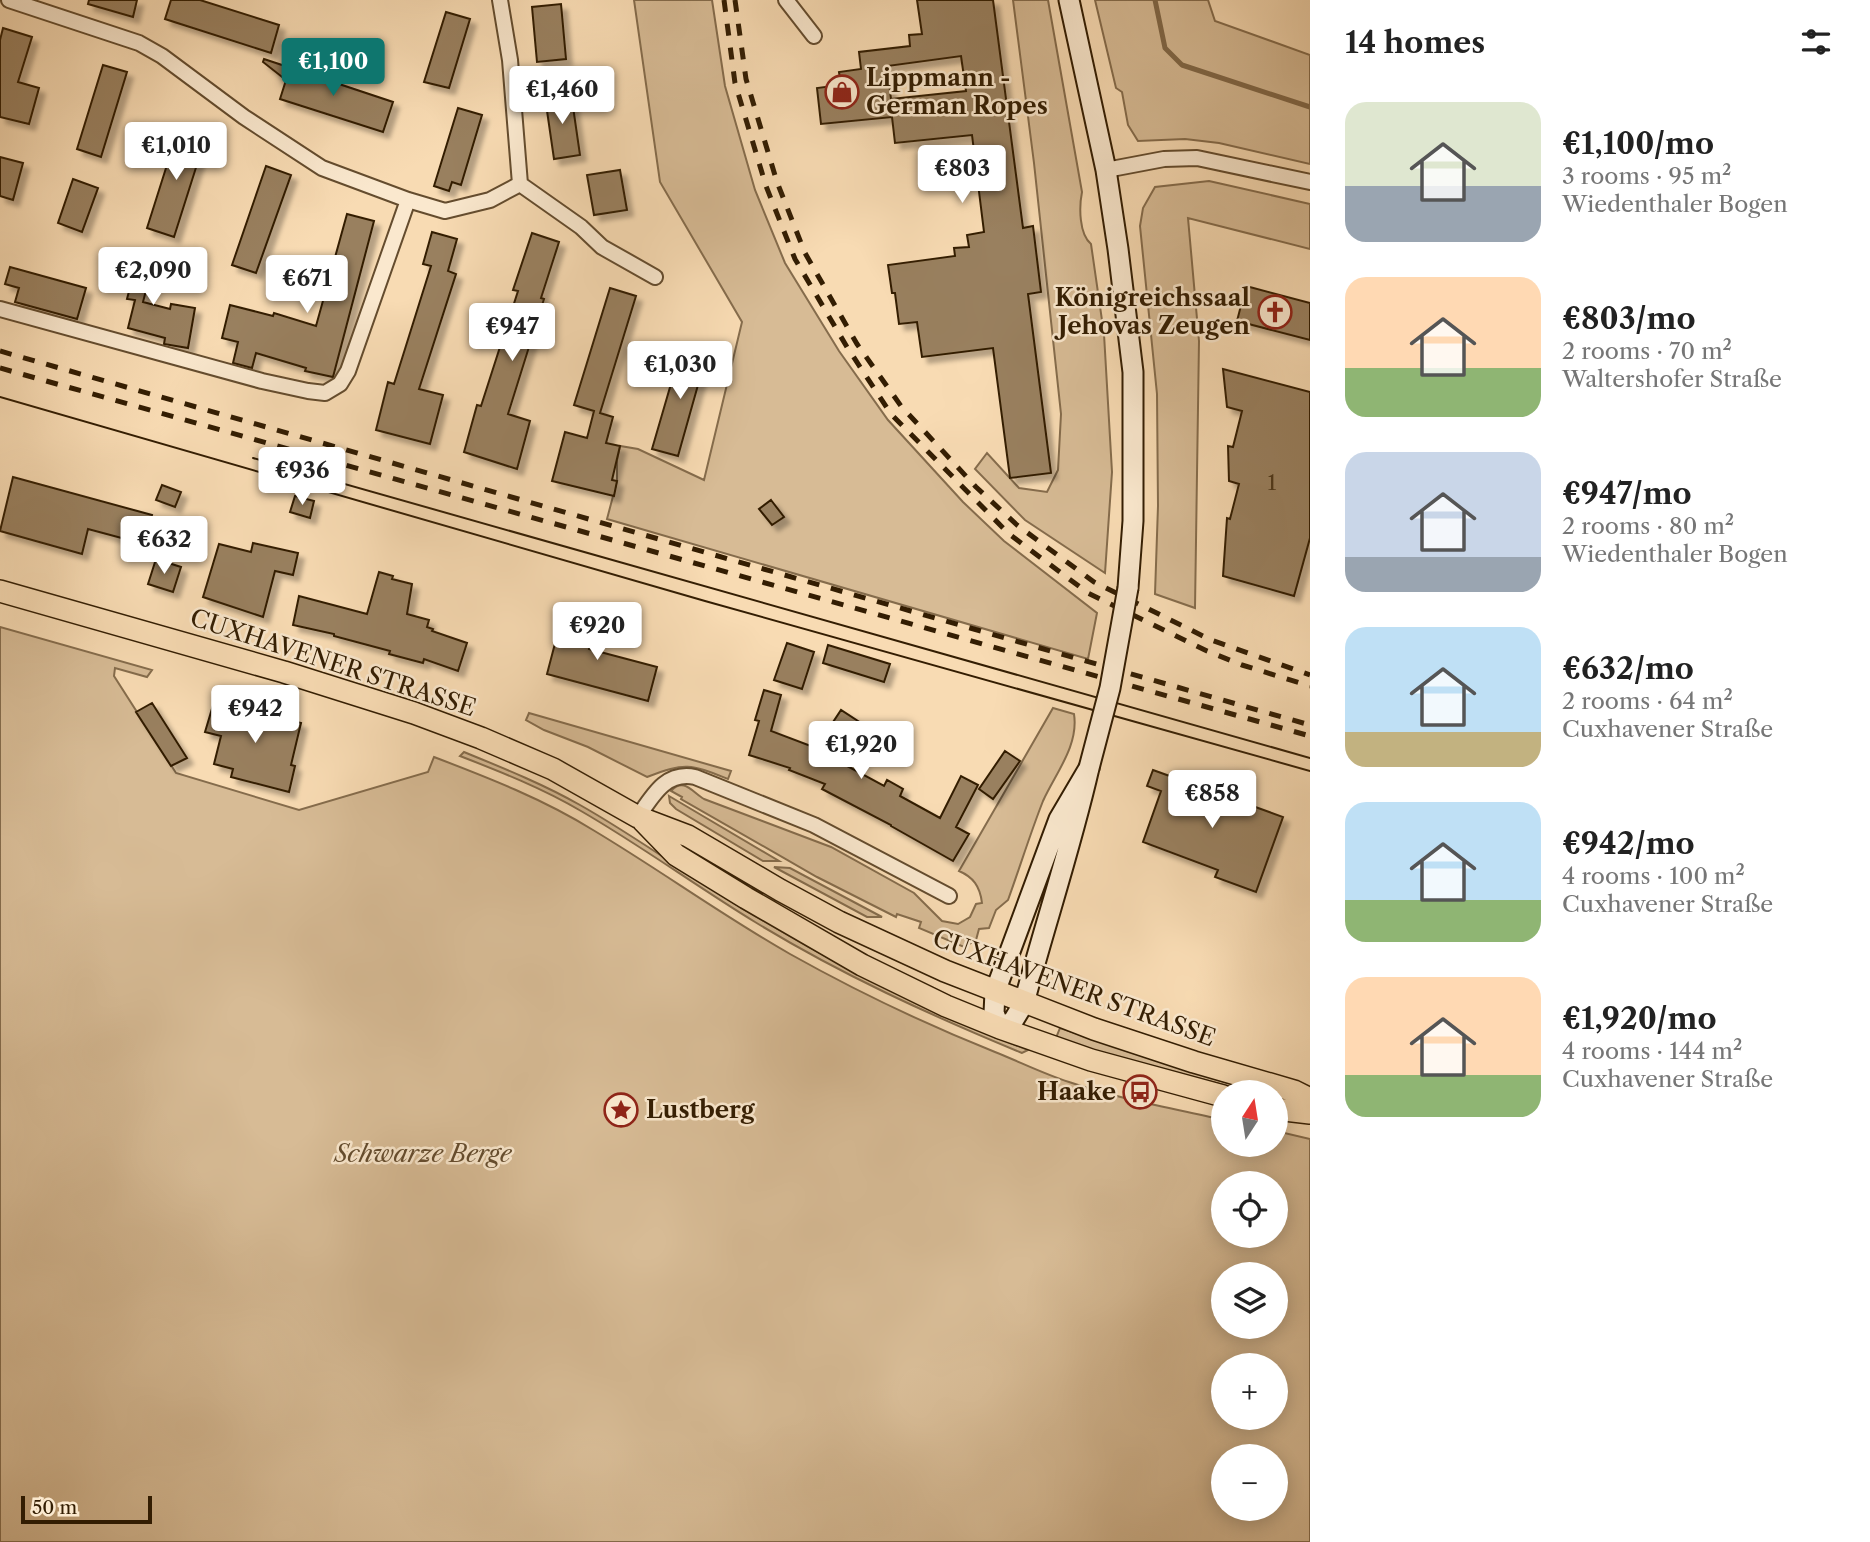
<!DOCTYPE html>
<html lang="en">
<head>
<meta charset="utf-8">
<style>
  body { margin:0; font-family:"Libre Caslon Text",serif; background:#f6f6f6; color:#222; height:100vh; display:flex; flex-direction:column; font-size:26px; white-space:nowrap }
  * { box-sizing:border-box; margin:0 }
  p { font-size:23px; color:#767676 }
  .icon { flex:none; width:38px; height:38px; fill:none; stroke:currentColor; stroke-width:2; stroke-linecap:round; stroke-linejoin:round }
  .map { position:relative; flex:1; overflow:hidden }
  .drawer { display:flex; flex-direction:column; background:#fff; width:560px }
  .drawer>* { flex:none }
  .needle { width:46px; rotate:12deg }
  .fabs { position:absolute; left:1211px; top:1080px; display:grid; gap:14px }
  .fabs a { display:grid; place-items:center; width:77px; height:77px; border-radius:50%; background:#fff; box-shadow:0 4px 18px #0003; font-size:35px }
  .scale { position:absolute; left:21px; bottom:18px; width:131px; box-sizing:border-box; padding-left:7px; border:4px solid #331d02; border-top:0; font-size:19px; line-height:24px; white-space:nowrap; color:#331d02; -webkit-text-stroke:5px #fae8ce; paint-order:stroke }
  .price { position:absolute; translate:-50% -60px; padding:0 16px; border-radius:7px; background:#fff; color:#222; font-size:23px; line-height:46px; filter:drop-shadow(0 2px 4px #0008) }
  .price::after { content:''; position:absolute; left:50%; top:42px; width:21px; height:16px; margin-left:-10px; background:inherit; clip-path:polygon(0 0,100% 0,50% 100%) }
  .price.on { background:#0f766e; color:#fff }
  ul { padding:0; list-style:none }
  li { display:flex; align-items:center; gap:21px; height:175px; padding:0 35px }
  li span { display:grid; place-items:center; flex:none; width:196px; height:140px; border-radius:21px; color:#555 }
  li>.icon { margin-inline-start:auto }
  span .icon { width:84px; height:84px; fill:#fffc; stroke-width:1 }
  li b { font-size:30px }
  h2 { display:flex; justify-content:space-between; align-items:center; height:84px; padding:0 35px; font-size:30px }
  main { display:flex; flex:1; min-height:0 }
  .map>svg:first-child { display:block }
  .green { fill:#d7bb95; stroke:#856c4c; stroke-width:2; fill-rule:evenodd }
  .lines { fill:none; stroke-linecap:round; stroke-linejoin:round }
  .stream { stroke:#816848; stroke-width:5 }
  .building { fill:#99805e; stroke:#331d02; stroke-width:2; fill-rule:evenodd; filter:url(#shadow) }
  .minor-casing { stroke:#644c2e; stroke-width:18 }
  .secondary-casing { stroke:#331d02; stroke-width:23 }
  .primary-casing { stroke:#331d02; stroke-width:24 }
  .minor { stroke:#fae8ce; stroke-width:14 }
  .secondary { stroke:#fae8ce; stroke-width:19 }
  .primary { stroke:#f8dbb3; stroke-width:21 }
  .tram { stroke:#331d02; stroke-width:2 }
  .rail { stroke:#331d02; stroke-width:5; stroke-dasharray:12 12; stroke-linecap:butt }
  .secondary-bridge-casing { stroke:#331d02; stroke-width:23; stroke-linecap:butt }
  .secondary-bridge { stroke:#fae8ce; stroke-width:19 }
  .labels { text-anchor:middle; stroke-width:5; stroke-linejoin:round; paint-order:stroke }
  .number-label { font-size:21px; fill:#4c3619 }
  .poi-label { font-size:24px; font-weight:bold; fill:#331d02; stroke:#fae8ce; text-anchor:start }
  .street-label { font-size:24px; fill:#331d02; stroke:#fae8ce }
  .park-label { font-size:24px; font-style:italic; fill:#644c2e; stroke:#fae8ce }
</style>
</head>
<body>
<main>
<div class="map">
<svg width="1310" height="1542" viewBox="0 0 1310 1542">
  <defs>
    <filter id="shadow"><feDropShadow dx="6" dy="6" stdDeviation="2" flood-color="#0004"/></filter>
  </defs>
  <rect width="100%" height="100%" fill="#f8dbb3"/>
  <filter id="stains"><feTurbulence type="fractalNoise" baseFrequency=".00286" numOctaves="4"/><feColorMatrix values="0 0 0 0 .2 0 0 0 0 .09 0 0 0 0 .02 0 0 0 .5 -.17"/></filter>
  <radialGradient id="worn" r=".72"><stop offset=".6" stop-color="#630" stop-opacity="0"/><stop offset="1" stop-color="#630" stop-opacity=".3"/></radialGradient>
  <path class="green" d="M634,0H712L725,86L755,190L785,263L839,351L888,420L963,502L1004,541L1097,613L1088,659L607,519L617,481V460L620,446L638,449L704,480L742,322L660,182Z
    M1013,0H1048L1082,192C1079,207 1079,234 1091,244L1104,334L1112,472L1105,573L1025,520L975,469L987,453L1019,488L1047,492L1058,470L1061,414L1034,163Z
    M1095,0H1208L1215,21L1310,55V164L1219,143L1185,139L1138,141L1128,125L1122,92L1116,88Z
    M1209,181L1310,204V249L1188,218L1199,341L1195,608L1155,594L1158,506L1157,394L1140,226L1143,208L1155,187Z
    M0,627L152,670L147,677L115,668L114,676L176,773L299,810L428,772L434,757C489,778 543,799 593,830C660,870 723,916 790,954C856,991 925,1024 995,1052C1020,1062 1044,1074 1069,1082C1119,1099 1172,1108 1223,1120V1144H1276V1131L1310,1139V1542H0ZM1223,1183H1276V1236H1223ZM1223,1274H1276V1326H1223ZM1223,1365H1276V1418H1223ZM1223,1456H1276V1508H1223Z
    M1053,708L1074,714C1079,746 1055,774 1043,801C1030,834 1020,867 1008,900L996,910L989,928L979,929L976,940L964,947L919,928L921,922L897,914L896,917L817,877L681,799L682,797L671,791C684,777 692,792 704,799L831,847L914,893L942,921L958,924L970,917L976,904L982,903C980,886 973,877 959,871Z
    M529,713L731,771L728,779C690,764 686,762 647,777L588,747L544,730L526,720Z
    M464,752C503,768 543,784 580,805C642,840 699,883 760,919C845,970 936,1014 1028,1050L1022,1053C930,1015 840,974 755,922C696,886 640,845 581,811C542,788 501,772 460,756Z
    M669,796L779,861H763L676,809L670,803Z
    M774,867L790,868L882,917H867Z
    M1060,1028L1250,1090V1092L1099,1052L1056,1038Z"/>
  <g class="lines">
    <path class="stream" d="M1155,0L1165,48L1182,65L1310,107"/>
  </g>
  <path class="building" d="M89,0H137L133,17L88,4Z
    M171,0H200L279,25L271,53L165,19Z
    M917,0H993L1023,228L1033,226L1041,292L1028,294L1051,473L1010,478L993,348L922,357L917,322L899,324L895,293H892L888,265L955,256L954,248L969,247L967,235L984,232L972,135L895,143L892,117L821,124L817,88L841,85L839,72L861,69L859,52L910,46L909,35L922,34ZM961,56L966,91L891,99L887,66Z
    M561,4L566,59L537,62L532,7Z
    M446,12L470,19L449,88L424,82Z
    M3,28L32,37L18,82L39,88L29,124L0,117V40Z
    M264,59L393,102L383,132L280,99L286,80L263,62Z
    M103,65L127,72L101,157L77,149Z
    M571,93L580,155L554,159L545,97Z
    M458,108L482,115L461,185L452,182L449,191L434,186Z
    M179,127L206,136L174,237L147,228Z
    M0,157L23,163L13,200L0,196Z
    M266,166L291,175L256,273L232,265Z
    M620,170L627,210L594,215L587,175Z
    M73,179L98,188L82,232L58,223Z
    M347,214L374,221L333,377L305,371L306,368L256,353L252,368L233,363L238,342L222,338L230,305L273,316L274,313L316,326Z
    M432,232L457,239L448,271L456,274L419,389L443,395L430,444L376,430L388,382L394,384L431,266L423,264Z
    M532,233L559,242L541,298L544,299L508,414L530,421L517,469L464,452L477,405L481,406L518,291L513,290Z
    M112,256L152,267L143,302L170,309L171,304L195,308L188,348L164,344L165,338L128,328L135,300L127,299L132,280L108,274Z
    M10,267L86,288L77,319L15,302L19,288L5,284Z
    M1246,286L1310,303V340L1237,321Z
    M610,288L636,296L600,413L613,417L606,443L620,446L612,480L617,481L614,496L552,481L565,432L587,438L594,411L574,405Z
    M682,346L707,353L678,456L652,449Z
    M1223,369L1310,392V538L1294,596L1223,576L1227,518L1230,519L1239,484L1229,481L1228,446L1233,447L1242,411L1227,407Z
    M13,477L152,515L144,544L88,529L82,554L0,531Z
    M162,485L181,492L175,507L156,500Z
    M295,496L314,501L310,518L290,512Z
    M771,500L784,517L772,525L759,509Z
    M253,543L298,553L293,575L275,571L263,617L203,597L219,544L251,552Z
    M156,559L181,567L173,592L148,584Z
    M379,572L393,576L392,579L412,584L407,614L429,620L427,627L433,629L432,631L467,643L458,671L424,659L423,663L389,654L390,651L334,636V634L293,625L299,596L367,614Z
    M563,613L596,622L589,649L657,667L648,701L547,674Z
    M787,643L814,652L802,689L774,680Z
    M828,645L890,664L884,682L823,663Z
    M764,690L781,695L771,731L816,748L841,710L861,723L838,761L884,786L887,780L903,789L900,796L940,818L961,776L978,785L956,827L969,834L953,861L891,826V825L822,789L825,784L789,770L790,768L749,755L759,721L755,720Z
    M214,702L301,723L291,765L295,766L289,792L231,777L233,769L214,764L221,736L205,732Z
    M152,703L187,758L171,766L136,712Z
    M1005,751L1020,761L993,799L979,789Z
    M1153,770L1283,817L1256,892L1215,877L1218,870L1143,842L1161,791L1147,786Z"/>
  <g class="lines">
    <defs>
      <path id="minor" d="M9,0L139,43L162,56L244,117L322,168L408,200L445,211L490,200L520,184
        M500,0L510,60L520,184
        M786,0L814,36
        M1106,170L1164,159L1197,158L1310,182
        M520,184L581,227L602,247L655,277
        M0,309L262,381L308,391L325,393L340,384L348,371L408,200
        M638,817C653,795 666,771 695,777L814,825L949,896"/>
      <path id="secondary" d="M1069,0L1106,170L1118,249L1133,372V521L1128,588
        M1089,768C1071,847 1045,924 1024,1003L1013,1021L1000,1028L994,1013L995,992L1059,819Z"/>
      <path id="primary" d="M0,591L284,672L414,713L481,738L553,769L638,817L688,836L780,890L839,922L945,971L1094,1029L1194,1062L1294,1091L1310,1099
        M643,821L676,855L746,898L862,965L946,1006L1000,1028L1091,1060L1223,1096
        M1276,1109L1310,1113"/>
    </defs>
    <use href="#minor" class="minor-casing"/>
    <use href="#secondary" class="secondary-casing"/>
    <use href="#primary" class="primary-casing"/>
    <use href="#minor" class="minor"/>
    <use href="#secondary" class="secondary"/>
    <use href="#primary" class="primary"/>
    <path class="tram" d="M0,397L705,601L1310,771
      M253,458L1310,758"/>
    <path class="rail" d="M724,0L735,83L766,186L795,259L847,347L891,414L1009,534L1088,593L1207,651L1242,665L1310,686
      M735,0L746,79L777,182L805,253L857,344L901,406L976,487L1017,525L1094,582L1211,640L1310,675
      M0,351L1310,725
      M0,368L1310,736"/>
    <defs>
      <path id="secondary-bridge" d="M1089,768L1110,688L1128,588"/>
    </defs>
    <use href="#secondary-bridge" class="secondary-bridge-casing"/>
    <use href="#secondary-bridge" class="secondary-bridge"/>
  </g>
  <defs>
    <symbol id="shop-ring" viewBox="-11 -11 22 22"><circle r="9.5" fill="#fae8ce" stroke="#8f2418" stroke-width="1.5"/><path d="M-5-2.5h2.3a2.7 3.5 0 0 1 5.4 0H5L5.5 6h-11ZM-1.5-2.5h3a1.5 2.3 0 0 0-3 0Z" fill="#8f2418"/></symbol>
    <symbol id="church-ring" viewBox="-11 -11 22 22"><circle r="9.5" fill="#fae8ce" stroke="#8f2418" stroke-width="1.5"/><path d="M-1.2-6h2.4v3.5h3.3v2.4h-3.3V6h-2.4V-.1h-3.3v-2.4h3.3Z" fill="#8f2418"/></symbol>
    <symbol id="bus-ring" viewBox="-11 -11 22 22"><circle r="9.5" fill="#fae8ce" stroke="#8f2418" stroke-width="1.5"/><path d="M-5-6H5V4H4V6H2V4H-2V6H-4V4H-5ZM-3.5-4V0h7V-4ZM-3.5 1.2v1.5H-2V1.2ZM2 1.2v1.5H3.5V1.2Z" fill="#8f2418"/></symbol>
    <symbol id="sight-ring" viewBox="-11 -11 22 22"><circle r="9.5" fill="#fae8ce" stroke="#8f2418" stroke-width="1.5"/><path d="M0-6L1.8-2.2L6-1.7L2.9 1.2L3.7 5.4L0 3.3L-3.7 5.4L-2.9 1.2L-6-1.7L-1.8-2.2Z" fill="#8f2418"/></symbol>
  </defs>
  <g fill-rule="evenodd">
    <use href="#shop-ring" x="823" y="73" width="38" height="38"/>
    <use href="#church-ring" x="1256" y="293" width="38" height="38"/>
    <use href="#bus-ring" x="1121" y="1073" width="38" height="38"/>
    <use href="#sight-ring" x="602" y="1091" width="38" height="38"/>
  </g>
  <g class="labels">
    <g class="number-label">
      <text x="1272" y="490">1</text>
    </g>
    <g class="poi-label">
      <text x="866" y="86">Lippmann -<tspan x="866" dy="28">German Ropes</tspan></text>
      <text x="1250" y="306" text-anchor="end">Königreichssaal<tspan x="1250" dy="28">Jehovas Zeugen</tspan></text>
      <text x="1116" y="1100" text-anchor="end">Haake</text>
      <text x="646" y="1118">Lustberg</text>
    </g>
    <g class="street-label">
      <text transform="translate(333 663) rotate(18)" y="8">CUXHAVENER STRASSE</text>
      <text transform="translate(1074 988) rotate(20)" y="8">CUXHAVENER STRASSE</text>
    </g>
    <g class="park-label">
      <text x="423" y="1162">Schwarze Berge</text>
    </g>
  </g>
  <rect width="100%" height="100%" filter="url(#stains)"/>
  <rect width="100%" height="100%" fill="url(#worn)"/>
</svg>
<div class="fabs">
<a><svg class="needle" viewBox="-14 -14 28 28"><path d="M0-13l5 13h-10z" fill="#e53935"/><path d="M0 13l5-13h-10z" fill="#767676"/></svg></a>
<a><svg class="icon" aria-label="locate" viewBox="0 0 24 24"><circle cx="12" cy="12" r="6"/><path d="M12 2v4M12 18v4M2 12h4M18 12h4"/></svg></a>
<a><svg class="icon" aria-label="layers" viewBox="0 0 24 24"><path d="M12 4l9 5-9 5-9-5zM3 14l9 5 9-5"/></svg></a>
<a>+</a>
<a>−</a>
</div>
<div class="scale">50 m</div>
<b class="price on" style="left:333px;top:98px">€1,100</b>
<b class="price" style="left:562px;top:126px">€1,460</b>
<b class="price" style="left:176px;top:182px">€1,010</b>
<b class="price" style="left:962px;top:205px">€803</b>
<b class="price" style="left:153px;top:307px">€2,090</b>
<b class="price" style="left:307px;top:315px">€671</b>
<b class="price" style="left:512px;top:363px">€947</b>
<b class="price" style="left:680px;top:401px">€1,030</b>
<b class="price" style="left:302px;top:507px">€936</b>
<b class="price" style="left:164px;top:576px">€632</b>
<b class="price" style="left:597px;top:662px">€920</b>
<b class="price" style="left:255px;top:745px">€942</b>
<b class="price" style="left:861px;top:781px">€1,920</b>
<b class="price" style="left:1212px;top:830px">€858</b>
</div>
<section class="drawer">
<h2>14 homes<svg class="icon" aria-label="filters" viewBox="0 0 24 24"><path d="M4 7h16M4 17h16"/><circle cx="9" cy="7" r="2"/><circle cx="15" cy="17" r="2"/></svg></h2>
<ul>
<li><span style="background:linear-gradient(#dfe7d0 60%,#9aa5b1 0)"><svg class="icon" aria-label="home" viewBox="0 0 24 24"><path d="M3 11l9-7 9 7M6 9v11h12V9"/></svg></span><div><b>€1,100/mo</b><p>3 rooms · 95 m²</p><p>Wiedenthaler Bogen</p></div></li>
<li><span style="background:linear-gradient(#ffd9b3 65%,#8fb573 0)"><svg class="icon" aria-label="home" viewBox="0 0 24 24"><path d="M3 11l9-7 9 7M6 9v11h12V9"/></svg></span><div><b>€803/mo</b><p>2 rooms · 70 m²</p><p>Waltershofer Straße</p></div></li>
<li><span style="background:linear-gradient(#c9d6e8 75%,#9aa5b1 0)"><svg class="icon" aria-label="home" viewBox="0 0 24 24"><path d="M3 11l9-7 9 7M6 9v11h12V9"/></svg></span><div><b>€947/mo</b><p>2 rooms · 80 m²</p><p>Wiedenthaler Bogen</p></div></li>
<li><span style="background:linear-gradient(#bfe0f5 75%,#c2b280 0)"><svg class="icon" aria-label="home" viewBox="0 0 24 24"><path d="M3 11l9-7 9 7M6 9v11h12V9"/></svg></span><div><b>€632/mo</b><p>2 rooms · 64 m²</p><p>Cuxhavener Straße</p></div></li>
<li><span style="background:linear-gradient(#bfe0f5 70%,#8fb573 0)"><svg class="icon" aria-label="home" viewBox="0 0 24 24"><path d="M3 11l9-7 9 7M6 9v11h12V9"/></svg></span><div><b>€942/mo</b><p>4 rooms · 100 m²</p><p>Cuxhavener Straße</p></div></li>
<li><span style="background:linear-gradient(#ffd9b3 70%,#8fb573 0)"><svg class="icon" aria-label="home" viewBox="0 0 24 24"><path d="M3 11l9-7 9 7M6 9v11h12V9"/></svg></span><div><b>€1,920/mo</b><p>4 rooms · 144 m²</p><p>Cuxhavener Straße</p></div></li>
</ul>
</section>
</main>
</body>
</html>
